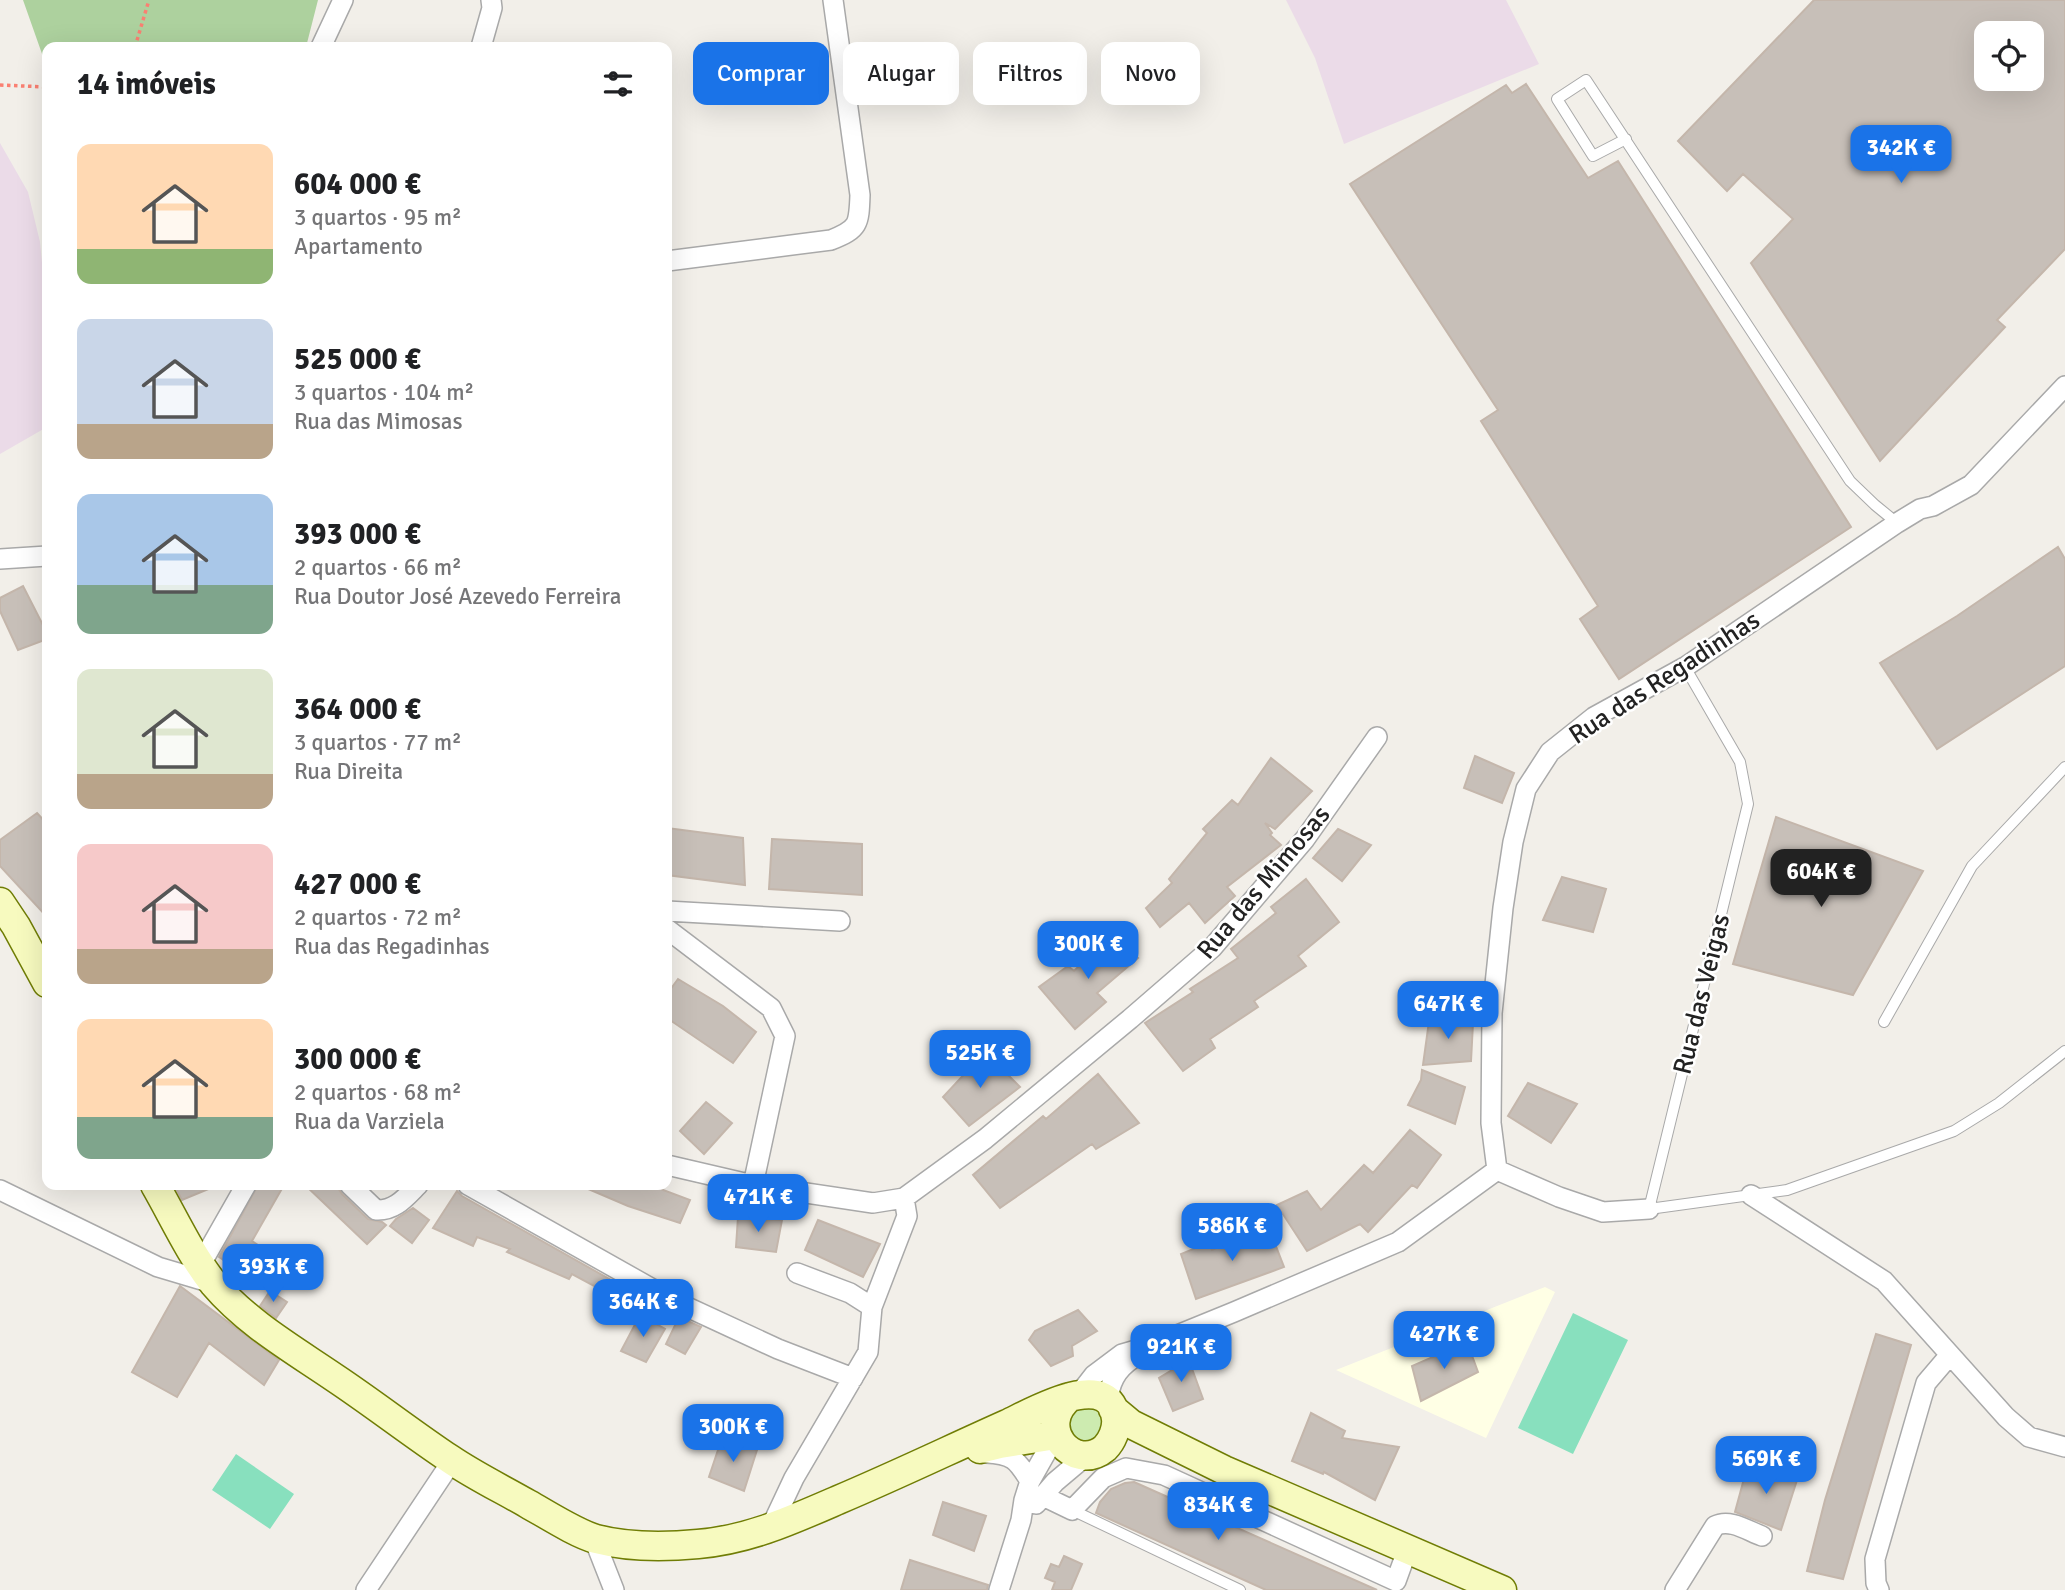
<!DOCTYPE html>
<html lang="pt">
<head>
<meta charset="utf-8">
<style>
  body { margin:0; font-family:Signika,sans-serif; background:#f6f6f6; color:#202124; height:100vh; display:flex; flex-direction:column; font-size:26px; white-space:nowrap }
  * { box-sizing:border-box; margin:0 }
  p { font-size:23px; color:#757577 }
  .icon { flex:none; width:38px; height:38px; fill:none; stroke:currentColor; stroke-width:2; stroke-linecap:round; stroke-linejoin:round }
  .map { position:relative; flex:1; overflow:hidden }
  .side { position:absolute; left:42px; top:42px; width:630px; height:1148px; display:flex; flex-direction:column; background:#fff; border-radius:14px; box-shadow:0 7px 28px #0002 }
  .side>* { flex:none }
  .hud { position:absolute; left:693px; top:42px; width:665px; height:63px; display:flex; gap:14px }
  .tools { position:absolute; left:1974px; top:21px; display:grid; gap:14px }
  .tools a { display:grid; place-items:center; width:70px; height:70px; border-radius:14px; background:#fff; box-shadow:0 7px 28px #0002; font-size:35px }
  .price { position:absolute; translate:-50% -60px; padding:0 16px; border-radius:14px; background:#1a73e8; color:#fff; font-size:23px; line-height:46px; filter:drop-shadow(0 2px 4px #0008) }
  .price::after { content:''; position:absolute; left:50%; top:42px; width:21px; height:16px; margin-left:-10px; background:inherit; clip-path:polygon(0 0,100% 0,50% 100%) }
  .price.current { background:#222; color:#fff }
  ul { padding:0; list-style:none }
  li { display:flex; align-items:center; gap:21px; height:175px; padding:0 35px }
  li span { display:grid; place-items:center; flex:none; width:196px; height:140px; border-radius:14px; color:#555 }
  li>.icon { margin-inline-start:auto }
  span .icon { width:84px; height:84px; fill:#fffc; stroke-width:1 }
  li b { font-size:30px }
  h2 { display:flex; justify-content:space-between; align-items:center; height:84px; padding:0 35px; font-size:30px }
  .pill { padding:0 24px; border-radius:14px; background:#fff; box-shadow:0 7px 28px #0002; font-size:24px; line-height:63px }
  .pill.current { background:#1a73e8; color:#fff }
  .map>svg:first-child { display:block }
  .industrial { fill:#ebdbe8 }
  .education { fill:#ffffe5 }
  .grass { fill:#cdebb0 }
  .forest { fill:#add19e }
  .pitch { fill:#88e0be }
  .building { fill:#c7bfb8; stroke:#c4b6ab; stroke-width:2; fill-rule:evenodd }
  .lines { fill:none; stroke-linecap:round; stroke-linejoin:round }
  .service-casing { stroke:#a9a9a9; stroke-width:12 }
  .minor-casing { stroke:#a9a9a9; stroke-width:22 }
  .secondary-casing { stroke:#707d05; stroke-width:31 }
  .path { stroke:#fa8072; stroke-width:3.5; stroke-dasharray:3.5 3.5; stroke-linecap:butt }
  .service { stroke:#fff; stroke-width:10 }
  .minor { stroke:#fff; stroke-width:19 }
  .secondary { stroke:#f7fabf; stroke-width:28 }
  .labels { text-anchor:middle; stroke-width:5; stroke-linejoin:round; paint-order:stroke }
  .street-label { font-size:26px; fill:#222; stroke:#fff }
</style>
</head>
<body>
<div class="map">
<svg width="2065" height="1590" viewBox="0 0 2065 1590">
  <rect width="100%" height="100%" fill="#f2efe9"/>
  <path class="industrial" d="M1286,0H1506L1539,64L1344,144L1315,58Z
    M0,143L28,192L40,242L47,314V427L0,454Z"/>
  <path class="education" d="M1545,1287L1555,1292L1486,1438L1336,1370Z"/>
  <path class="grass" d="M1088,1404L1103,1414L1102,1434L1085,1443L1072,1439L1067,1414Z"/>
  <path class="forest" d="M23,0H318L306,47H47V68Z"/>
  <path class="pitch" d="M1573,1313L1628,1340L1573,1454L1518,1428Z
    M236,1454L294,1494L270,1529L212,1490Z"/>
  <path class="building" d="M1814,0H2065V249L1997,320L2005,327L1880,461L1751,263L1793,219L1743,174L1727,191L1678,141ZM1986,33H2032V79H1986Z
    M1526,84L1588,178L1618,161L1851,527L1619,679L1580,619L1598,606L1481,421L1498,410L1350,184L1506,85L1512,93Z
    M2058,547L2065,559V666L1937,749L1880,663L1957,616Z
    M23,586L47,633V639L18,650L0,611V598Z
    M1475,756L1514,773L1502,803L1464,788Z
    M1271,758L1312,791L1275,829L1265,823L1272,833L1270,835L1281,845L1227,887L1235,896L1205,923L1189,903L1160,927L1146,908L1172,883L1169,879L1207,833L1203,829L1232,800L1238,805Z
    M37,813L47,824V917L0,866V840Z
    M1776,817L1923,871L1853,995L1733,964Z
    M667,828L743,838L745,885L667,875Z
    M1338,829L1371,845L1342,881L1313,858Z
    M772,839L862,844V895L769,889Z
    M1562,877L1606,889L1593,932L1543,920Z
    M1306,879L1339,922L1298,956L1306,966L1254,1001L1258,1007L1210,1039L1215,1048L1183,1071L1145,1023L1193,992L1190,989L1238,958L1231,949L1276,913L1271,907Z
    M1113,933L1138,958L1097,993L1106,1002L1075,1029L1039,987L1068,966L1074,971Z
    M678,979L723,1006L756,1032L733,1063L667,1018V994Z
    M1430,1014L1473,1023L1471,1061L1423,1065Z
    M985,1052L1020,1087L969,1126L943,1097Z
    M1422,1070L1465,1087L1455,1124L1408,1105L1421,1080Z
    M1098,1074L1139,1123L1096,1149L1092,1144L1000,1208L973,1175L1043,1116L1046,1119Z
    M1528,1083L1577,1104L1551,1143L1508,1116Z
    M706,1102L732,1123L704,1154L680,1131Z
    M1410,1130L1441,1155L1417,1188L1412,1185L1368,1232L1360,1224L1307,1251L1277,1205L1307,1191L1321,1210L1364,1165L1373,1173Z
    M174,1185H218L182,1200Z
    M258,1185H284L252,1241L282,1261L259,1284L219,1257Z
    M305,1185H336L342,1194L368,1219L382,1222L386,1225L367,1244Z
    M579,1185H650L690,1200L680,1223L628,1206Z
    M457,1191L462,1196L643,1298L637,1309L572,1274L569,1279L507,1252L510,1249L477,1237L473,1246L433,1228Z
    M413,1208L429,1220L412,1243L390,1226L396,1219Z
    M738,1217L782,1220L776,1252L736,1247Z
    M818,1220L880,1244L863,1277L805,1250Z
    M1268,1226L1284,1267L1196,1299L1181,1254L1208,1243L1212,1250Z
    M180,1286L279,1360L264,1385L209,1343L177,1397L132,1372Z
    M270,1291L287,1302L276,1318L260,1306Z
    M1078,1310L1097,1331L1072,1346L1073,1356L1051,1366L1029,1340L1035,1331Z
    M640,1315L665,1329L646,1362L621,1351Z
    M679,1317L701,1327L685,1354L666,1344Z
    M1876,1334L1911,1345L1843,1579L1807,1571L1825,1500Z
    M1467,1342L1478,1372L1421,1401L1412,1366Z
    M1187,1355L1203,1399L1173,1411L1159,1378L1172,1370L1169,1361Z
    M1311,1413L1345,1431L1342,1438L1399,1447L1375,1500L1324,1472L1323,1474L1292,1461Z
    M722,1438L757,1450L744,1491L709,1477Z
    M1748,1464L1798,1477L1781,1530L1735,1512Z
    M1134,1482L1190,1507L1377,1590H1266L1096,1513L1100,1502L1111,1489L1125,1483Z
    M943,1502L986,1516L974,1551L933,1535Z
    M1064,1556L1082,1564L1071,1590H1052L1055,1582L1045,1578L1051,1564L1059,1567Z
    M910,1560L988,1585L987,1590H901Z"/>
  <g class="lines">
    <defs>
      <path id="service" d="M1626,139L1593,156L1557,99L1586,80L1850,481L1875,505L1897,523
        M1685,667L1740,762L1748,804L1649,1209L1787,1190L1954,1131L1999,1103L2065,1051
        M1884,1022L1972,866L2065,767
        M1072,1510L1240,1590"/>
      <path id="minor" d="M321,47L343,0
        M481,47L492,8L491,0
        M667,261L831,240C859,229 859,224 860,195L833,0
        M0,559L47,556
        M667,911L840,921
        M667,929L771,1008L785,1036L753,1185
        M667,1165L753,1185L873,1203L904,1198L985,1139L1130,1019L1212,948L1305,839L1377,737
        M1497,1170L1491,1123L1492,1013L1503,908L1513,842L1526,789L1550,752L1594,717L1685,667L1897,523L1920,509L1933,506L1971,485L2065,386
        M1497,1170L1559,1197L1603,1212L1649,1209
        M350,1185L376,1210C395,1211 405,1198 418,1185
        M468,1185L672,1300L778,1349L853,1378
        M0,1190L158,1267L215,1284
        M1751,1195L1884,1281L2006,1417L2029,1437L2065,1447
        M201,1264L246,1185
        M797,1273L850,1293L872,1307
        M1080,1393L1094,1375L1122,1354L1153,1345L1234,1312L1398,1242L1497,1170
        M1108,1403C1109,1383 1116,1370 1132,1359
        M986,1453C1013,1454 1017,1460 1030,1481
        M1043,1496L1072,1510L1103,1478L1126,1468L1164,1475L1396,1581L1408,1548
        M1036,1504L1055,1482L1087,1455
        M770,1529L794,1478L868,1352L872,1307L907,1216L904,1198
        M594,1539L614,1590
        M366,1590L452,1461
        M999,1590L1021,1520L1024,1500L1030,1481L1056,1435
        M1675,1590L1715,1526C1730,1518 1748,1531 1762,1536
        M1879,1590L1876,1583L1875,1559L1926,1383L1949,1356"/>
      <path id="secondary" d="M0,902L16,926L47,983
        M155,1185C174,1218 190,1254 214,1284C247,1323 294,1350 335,1378C374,1404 411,1433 450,1459C475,1476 502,1489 528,1504C546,1514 577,1534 596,1539C627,1547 666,1547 698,1544C748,1540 792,1520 838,1500C895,1476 951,1449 1007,1424C1031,1413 1110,1366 1116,1419C1117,1429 1112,1441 1105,1448C1074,1474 1033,1427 1070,1397
        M1113,1409L1131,1424L1224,1470L1502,1590
        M980,1449L1000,1444L1056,1435"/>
    </defs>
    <use href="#service" class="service-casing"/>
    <use href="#minor" class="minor-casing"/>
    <use href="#secondary" class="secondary-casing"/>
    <path class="path" d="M135,47L149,0
      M0,85L47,87"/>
    <use href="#service" class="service"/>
    <use href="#minor" class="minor"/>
    <use href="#secondary" class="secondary"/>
  </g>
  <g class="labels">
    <g class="street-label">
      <text transform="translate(1664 677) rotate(-33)" y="9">Rua das Regadinhas</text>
      <text transform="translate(1263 882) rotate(-50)" y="9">Rua das Mimosas</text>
      <text transform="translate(1701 994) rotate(-76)" y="9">Rua das Veigas</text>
    </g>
  </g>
</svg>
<div class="tools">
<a><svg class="icon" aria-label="locate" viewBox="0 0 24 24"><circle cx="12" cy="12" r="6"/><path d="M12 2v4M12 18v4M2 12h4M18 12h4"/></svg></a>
</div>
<b class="price" style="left:1901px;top:185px">342K €</b>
<b class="price current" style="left:1821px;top:909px">604K €</b>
<b class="price" style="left:1088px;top:981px">300K €</b>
<b class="price" style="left:1448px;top:1041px">647K €</b>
<b class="price" style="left:980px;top:1090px">525K €</b>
<b class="price" style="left:758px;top:1234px">471K €</b>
<b class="price" style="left:1232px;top:1263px">586K €</b>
<b class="price" style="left:273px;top:1304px">393K €</b>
<b class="price" style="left:643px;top:1339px">364K €</b>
<b class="price" style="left:1444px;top:1371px">427K €</b>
<b class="price" style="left:1181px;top:1384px">921K €</b>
<b class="price" style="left:733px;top:1464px">300K €</b>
<b class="price" style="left:1766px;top:1496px">569K €</b>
<b class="price" style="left:1218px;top:1542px">834K €</b>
<div class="hud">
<a class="pill current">Comprar</a>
<a class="pill">Alugar</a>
<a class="pill">Filtros</a>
<a class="pill">Novo</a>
</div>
<section class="side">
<h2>14 imóveis<svg class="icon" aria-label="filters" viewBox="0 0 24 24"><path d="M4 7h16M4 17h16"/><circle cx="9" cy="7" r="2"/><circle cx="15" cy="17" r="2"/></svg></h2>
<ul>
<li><span style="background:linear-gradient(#ffd9b3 75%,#8fb573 0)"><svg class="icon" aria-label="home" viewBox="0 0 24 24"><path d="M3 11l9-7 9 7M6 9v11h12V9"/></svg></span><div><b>604 000 €</b><p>3 quartos · 95 m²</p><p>Apartamento</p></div></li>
<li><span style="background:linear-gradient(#c9d6e8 75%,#b9a48a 0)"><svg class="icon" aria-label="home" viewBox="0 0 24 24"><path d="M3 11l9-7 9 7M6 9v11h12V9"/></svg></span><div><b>525 000 €</b><p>3 quartos · 104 m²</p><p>Rua das Mimosas</p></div></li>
<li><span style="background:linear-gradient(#a9c7e8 65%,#7fa58c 0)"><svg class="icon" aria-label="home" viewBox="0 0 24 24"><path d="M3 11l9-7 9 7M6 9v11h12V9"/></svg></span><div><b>393 000 €</b><p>2 quartos · 66 m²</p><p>Rua Doutor José Azevedo Ferreira</p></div></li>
<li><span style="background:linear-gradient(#dfe7d0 75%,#b9a48a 0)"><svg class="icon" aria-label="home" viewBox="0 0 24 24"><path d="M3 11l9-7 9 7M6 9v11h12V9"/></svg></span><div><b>364 000 €</b><p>3 quartos · 77 m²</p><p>Rua Direita</p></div></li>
<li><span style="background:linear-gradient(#f6c9c9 75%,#b9a48a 0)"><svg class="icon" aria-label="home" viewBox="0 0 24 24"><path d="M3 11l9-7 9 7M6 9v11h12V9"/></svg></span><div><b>427 000 €</b><p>2 quartos · 72 m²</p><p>Rua das Regadinhas</p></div></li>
<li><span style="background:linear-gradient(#ffd9b3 70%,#7fa58c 0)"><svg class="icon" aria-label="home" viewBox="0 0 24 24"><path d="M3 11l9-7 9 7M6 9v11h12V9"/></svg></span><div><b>300 000 €</b><p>2 quartos · 68 m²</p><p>Rua da Varziela</p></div></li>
</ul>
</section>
</div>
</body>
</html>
